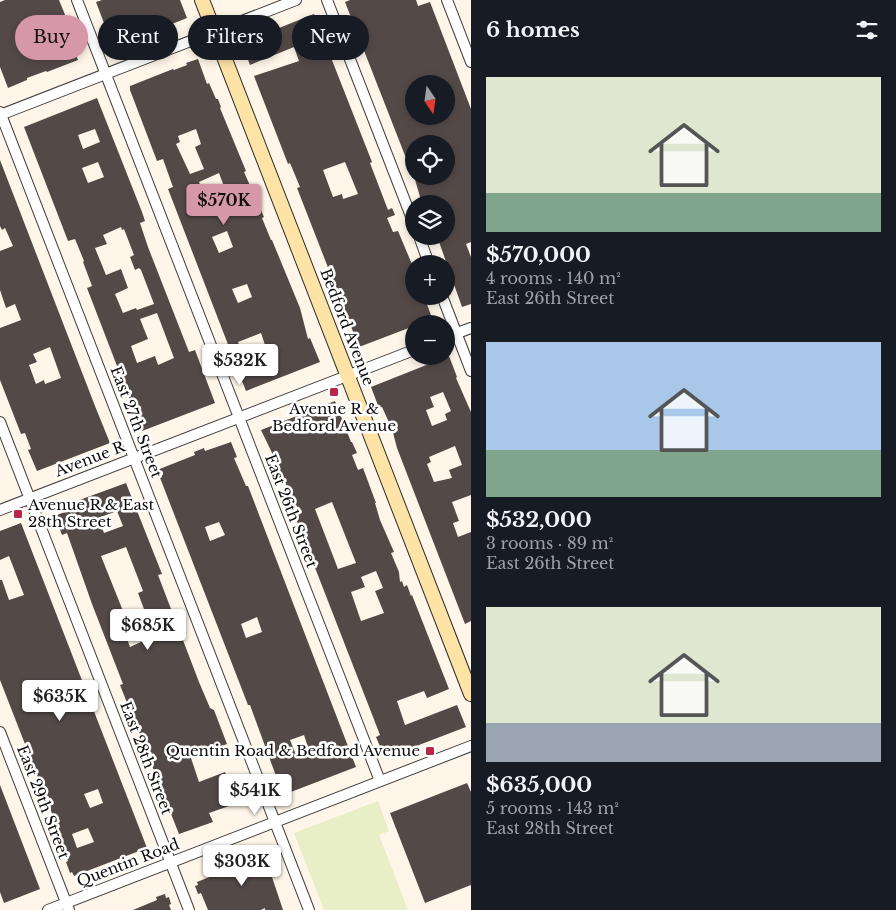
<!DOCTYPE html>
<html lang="en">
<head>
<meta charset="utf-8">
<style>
  body { margin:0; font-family:"Libre Baskerville",serif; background:#242831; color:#f1f3f6; height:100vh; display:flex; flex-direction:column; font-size:19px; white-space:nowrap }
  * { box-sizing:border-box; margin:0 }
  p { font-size:16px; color:#9ea1a6 }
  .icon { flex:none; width:28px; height:28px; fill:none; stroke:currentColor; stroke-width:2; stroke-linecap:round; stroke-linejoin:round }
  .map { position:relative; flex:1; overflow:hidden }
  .side { display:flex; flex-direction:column; background:#171b24; width:425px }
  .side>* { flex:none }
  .hud { position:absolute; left:15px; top:15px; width:380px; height:45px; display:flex; gap:10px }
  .needle { width:32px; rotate:167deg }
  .fabs { position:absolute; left:405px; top:75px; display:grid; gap:10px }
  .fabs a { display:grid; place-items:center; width:50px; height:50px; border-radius:50%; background:#171b24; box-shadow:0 2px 8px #0003; font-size:25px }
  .price { position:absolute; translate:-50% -42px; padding:0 11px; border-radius:5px; background:#fff; color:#222; font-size:16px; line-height:32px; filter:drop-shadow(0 1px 2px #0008) }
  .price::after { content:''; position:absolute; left:50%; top:30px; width:15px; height:11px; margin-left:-8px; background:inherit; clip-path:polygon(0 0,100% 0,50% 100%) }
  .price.active { background:#d697a8; color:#111 }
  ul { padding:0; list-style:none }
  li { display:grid; align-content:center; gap:10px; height:265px; padding:0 15px }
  li span { display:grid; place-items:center; height:155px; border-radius:0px; color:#555 }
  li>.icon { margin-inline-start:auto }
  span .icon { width:90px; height:90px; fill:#fffc; stroke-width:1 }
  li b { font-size:21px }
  h2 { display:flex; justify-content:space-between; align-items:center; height:60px; padding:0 15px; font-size:21px }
  .tag { padding:0 18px; border-radius:22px; background:#171b24; box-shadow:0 2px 8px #0003; font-size:18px; line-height:45px }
  .tag.active { background:#d697a8; color:#111 }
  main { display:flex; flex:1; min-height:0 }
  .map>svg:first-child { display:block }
  .pitch { fill:#e8eec6 }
  .building { fill:#534a48; fill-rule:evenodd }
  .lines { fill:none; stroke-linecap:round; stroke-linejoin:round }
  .minor-casing { stroke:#3e3e3e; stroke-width:12 }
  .secondary-casing { stroke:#2d2d2d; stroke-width:16 }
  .minor { stroke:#fff; stroke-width:10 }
  .secondary { stroke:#fde3a5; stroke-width:14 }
  .poi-dot { fill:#b62748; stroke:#fff; stroke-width:2 }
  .labels { text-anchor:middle; stroke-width:5; stroke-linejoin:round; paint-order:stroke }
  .street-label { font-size:15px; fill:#0b0b0b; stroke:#fff }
  .poi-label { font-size:15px; fill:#0b0b0b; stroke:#fff }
</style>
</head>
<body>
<main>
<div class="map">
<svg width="471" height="910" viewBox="0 0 471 910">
  <rect width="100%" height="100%" fill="#fff6e9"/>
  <path class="pitch" d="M378,801L389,831L379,835L408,910H324L294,833Z"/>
  <path class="building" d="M5,0H59L68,22L64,23L78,60L47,72L46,71L27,78V80L8,88L0,67V2ZM38,29L44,45L27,52L21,36Z
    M102,0H180L187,18L162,28L163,31L155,33L154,30L113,47L96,2Z
    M350,0H416L418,6L430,2L471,109V242L466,244L471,257V304L462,307L437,236H446V204H422L414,176H446V144H414L413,176L345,2ZM414,84H446V116H414V109L407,93L414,90Z
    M314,14L327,50H328L372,162L370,163L388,210L392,208L395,215L387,218L393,232L398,231L414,269V296H424L432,318L420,324H414V326L359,347L297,188L300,187L290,163L288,164L254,76L299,61L294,47L250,65L241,42L261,35L262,37L280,30L279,28ZM345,162L358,194L343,199L342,194L333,197L323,170Z
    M198,59L207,84L209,83L216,99H218L221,107L220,108L246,171L244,172L264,217L262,218L271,240H272L300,308L308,339L310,338L320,362L246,391L168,189L173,187L163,159L157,161L130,90V86L173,69L174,70L187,65L186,63ZM196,129L201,144L195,147L204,169L190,174L176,144L180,142L178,136ZM219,173L225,189L205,198L199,182ZM227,231L233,247L219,253L212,237ZM247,284L252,297L238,303L232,289ZM261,333L267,351L253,358L252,354L243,357L238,342Z
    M97,98L142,212L145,221L140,223L148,247L189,352L195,350L215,403L142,431L87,288L92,286L83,262L84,261L75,239L68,241L24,127ZM95,129L100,142L83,149L78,135ZM98,162L104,177L88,183L82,168ZM121,227L122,230L124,229L134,255L130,257L135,270L139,268L141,270L154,304L137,310L136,308L123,313L115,294L128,288L121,269L106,275L95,248L107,244L103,235ZM157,313L174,358L158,365L155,356L137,363L131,346L148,339L140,319Z
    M0,160L95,406L110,443L37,471L28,450L31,449L25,433L21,434L0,380V328L21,320L15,304L6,308L0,290V251L13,246L5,228L2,230L0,226ZM50,347L61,378L45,384L44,380L36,384L29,365L37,362L33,354Z
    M449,356L457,377L456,378L471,412V495L452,502L459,521L453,523L458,537L471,532V621L465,624L397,448L392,429L382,407L379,408L371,387ZM443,392L451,411L445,414L447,420L432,426L426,410L434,407L430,397ZM455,446L462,465L449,470L452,478L434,482L427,464L431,462L429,457Z
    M335,401L351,442H352L357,453L352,455L358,470L363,468L376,503H375L380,520L394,552L391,553L399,572L400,582L402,581L404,587L407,585L411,596L412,595L449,689L427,698L424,691L397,701L405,725L457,705L466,727L385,758L376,737L380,735L293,511L296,510L289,491L285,482L282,483L273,455L261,430ZM332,502L356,563L338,569L315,509ZM376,571L383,588L375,591L384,613L361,621L351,592L365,587L361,577Z
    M231,442L237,457L234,458L246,486H248L356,767L283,795L254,716L250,705H248L157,470L195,455L194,452L204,448L205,451ZM219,522L225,535L210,541L205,527ZM257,617L262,632L246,638L241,624ZM304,735L309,750L296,755L290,740Z
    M126,483L162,574L158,575L199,682L210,708L214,710L227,744L191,758L199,782L225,772L227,779L223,781L232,805L209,813L213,822L179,834L120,685L123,684L92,604L67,533L62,535L55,516L76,507L74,502ZM117,511L123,526L104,533L98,518ZM126,547L143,591L138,593L154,636L130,647L119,618L125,616L101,556Z
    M21,523L147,848L74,876L72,872L70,873L66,862L68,861L62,839L0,680V580H2L9,600L24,595L9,556L0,560V531ZM98,789L103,803L90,808L84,794ZM88,828L94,842L77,848L72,834Z
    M467,783L471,792V885L425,903L390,813Z
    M0,785L40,889L4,903L0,892Z
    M269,853L271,857L273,856L276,863L274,864L275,868L270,871L283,910H265V908L261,910H208L201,893L198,894L195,886L198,885L197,882Z
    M165,894L166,898L169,897L171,904L169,905L171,910H133L157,900L156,897Z"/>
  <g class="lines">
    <defs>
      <path id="minor" d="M77,0L380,781
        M327,0L414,224
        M447,0L471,62
        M0,112L309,910
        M0,115L296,0
        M419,236L429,264
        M442,296L471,371
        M446,337L471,328
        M0,422L189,910
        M0,510L414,350
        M0,732L69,910
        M48,910L471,746"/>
      <path id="secondary" d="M202,0L471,694"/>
    </defs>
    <use href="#minor" class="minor-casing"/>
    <use href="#secondary" class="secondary-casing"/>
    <use href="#minor" class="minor"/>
    <use href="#secondary" class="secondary"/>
  </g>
  <g class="poi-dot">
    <rect x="329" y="387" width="10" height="10" rx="2.5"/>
    <rect x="13" y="509" width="10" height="10" rx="2.5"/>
    <rect x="425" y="746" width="10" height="10" rx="2.5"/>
  </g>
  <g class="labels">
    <g class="street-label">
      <text transform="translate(347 327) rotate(69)" y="5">Bedford Avenue</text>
      <text transform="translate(136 422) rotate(69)" y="5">East 27th Street</text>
      <text transform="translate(90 459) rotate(-21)" y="5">Avenue R</text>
      <text transform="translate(291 511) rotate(69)" y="5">East 26th Street</text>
      <text transform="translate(146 758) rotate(69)" y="5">East 28th Street</text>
      <text transform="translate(43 802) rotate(69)" y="5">East 29th Street</text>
      <text transform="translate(128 863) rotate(-21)" y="5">Quentin Road</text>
    </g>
    <g class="poi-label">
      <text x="334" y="414">Avenue R &amp;<tspan x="334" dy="17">Bedford Avenue</tspan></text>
      <text x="28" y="510" text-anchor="start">Avenue R &amp; East<tspan x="28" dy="17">28th Street</tspan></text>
      <text x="420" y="756" text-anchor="end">Quentin Road &amp; Bedford Avenue</text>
    </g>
  </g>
</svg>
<div class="fabs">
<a><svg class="needle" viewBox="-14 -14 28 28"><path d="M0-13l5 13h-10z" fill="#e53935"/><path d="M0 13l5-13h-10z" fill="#9ea1a6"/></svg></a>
<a><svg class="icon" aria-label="locate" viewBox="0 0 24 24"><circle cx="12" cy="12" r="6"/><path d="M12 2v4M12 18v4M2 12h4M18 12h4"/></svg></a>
<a><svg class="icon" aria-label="layers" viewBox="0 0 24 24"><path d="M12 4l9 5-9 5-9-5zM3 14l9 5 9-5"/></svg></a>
<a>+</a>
<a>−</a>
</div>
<b class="price active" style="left:224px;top:226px">$570K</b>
<b class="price" style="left:240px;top:386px">$532K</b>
<b class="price" style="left:148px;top:651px">$685K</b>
<b class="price" style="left:60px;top:722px">$635K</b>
<b class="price" style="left:255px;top:816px">$541K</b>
<b class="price" style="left:242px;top:887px">$303K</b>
<div class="hud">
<a class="tag active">Buy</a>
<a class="tag">Rent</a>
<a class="tag">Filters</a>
<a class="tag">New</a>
</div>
</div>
<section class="side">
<h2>6 homes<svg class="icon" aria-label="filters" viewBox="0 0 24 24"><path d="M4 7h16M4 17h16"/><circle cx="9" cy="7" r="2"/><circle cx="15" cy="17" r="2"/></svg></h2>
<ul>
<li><span style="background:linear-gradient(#dfe7d0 75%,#7fa58c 0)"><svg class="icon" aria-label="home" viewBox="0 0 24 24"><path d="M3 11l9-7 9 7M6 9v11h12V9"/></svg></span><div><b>$570,000</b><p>4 rooms · 140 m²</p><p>East 26th Street</p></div></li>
<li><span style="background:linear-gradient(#a9c7e8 70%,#7fa58c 0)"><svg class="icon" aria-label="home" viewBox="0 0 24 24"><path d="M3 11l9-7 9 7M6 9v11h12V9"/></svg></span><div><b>$532,000</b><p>3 rooms · 89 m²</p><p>East 26th Street</p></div></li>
<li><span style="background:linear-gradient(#dfe7d0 75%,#9aa5b1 0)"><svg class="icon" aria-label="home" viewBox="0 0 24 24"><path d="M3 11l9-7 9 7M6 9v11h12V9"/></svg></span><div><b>$635,000</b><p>5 rooms · 143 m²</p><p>East 28th Street</p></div></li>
</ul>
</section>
</main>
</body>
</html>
